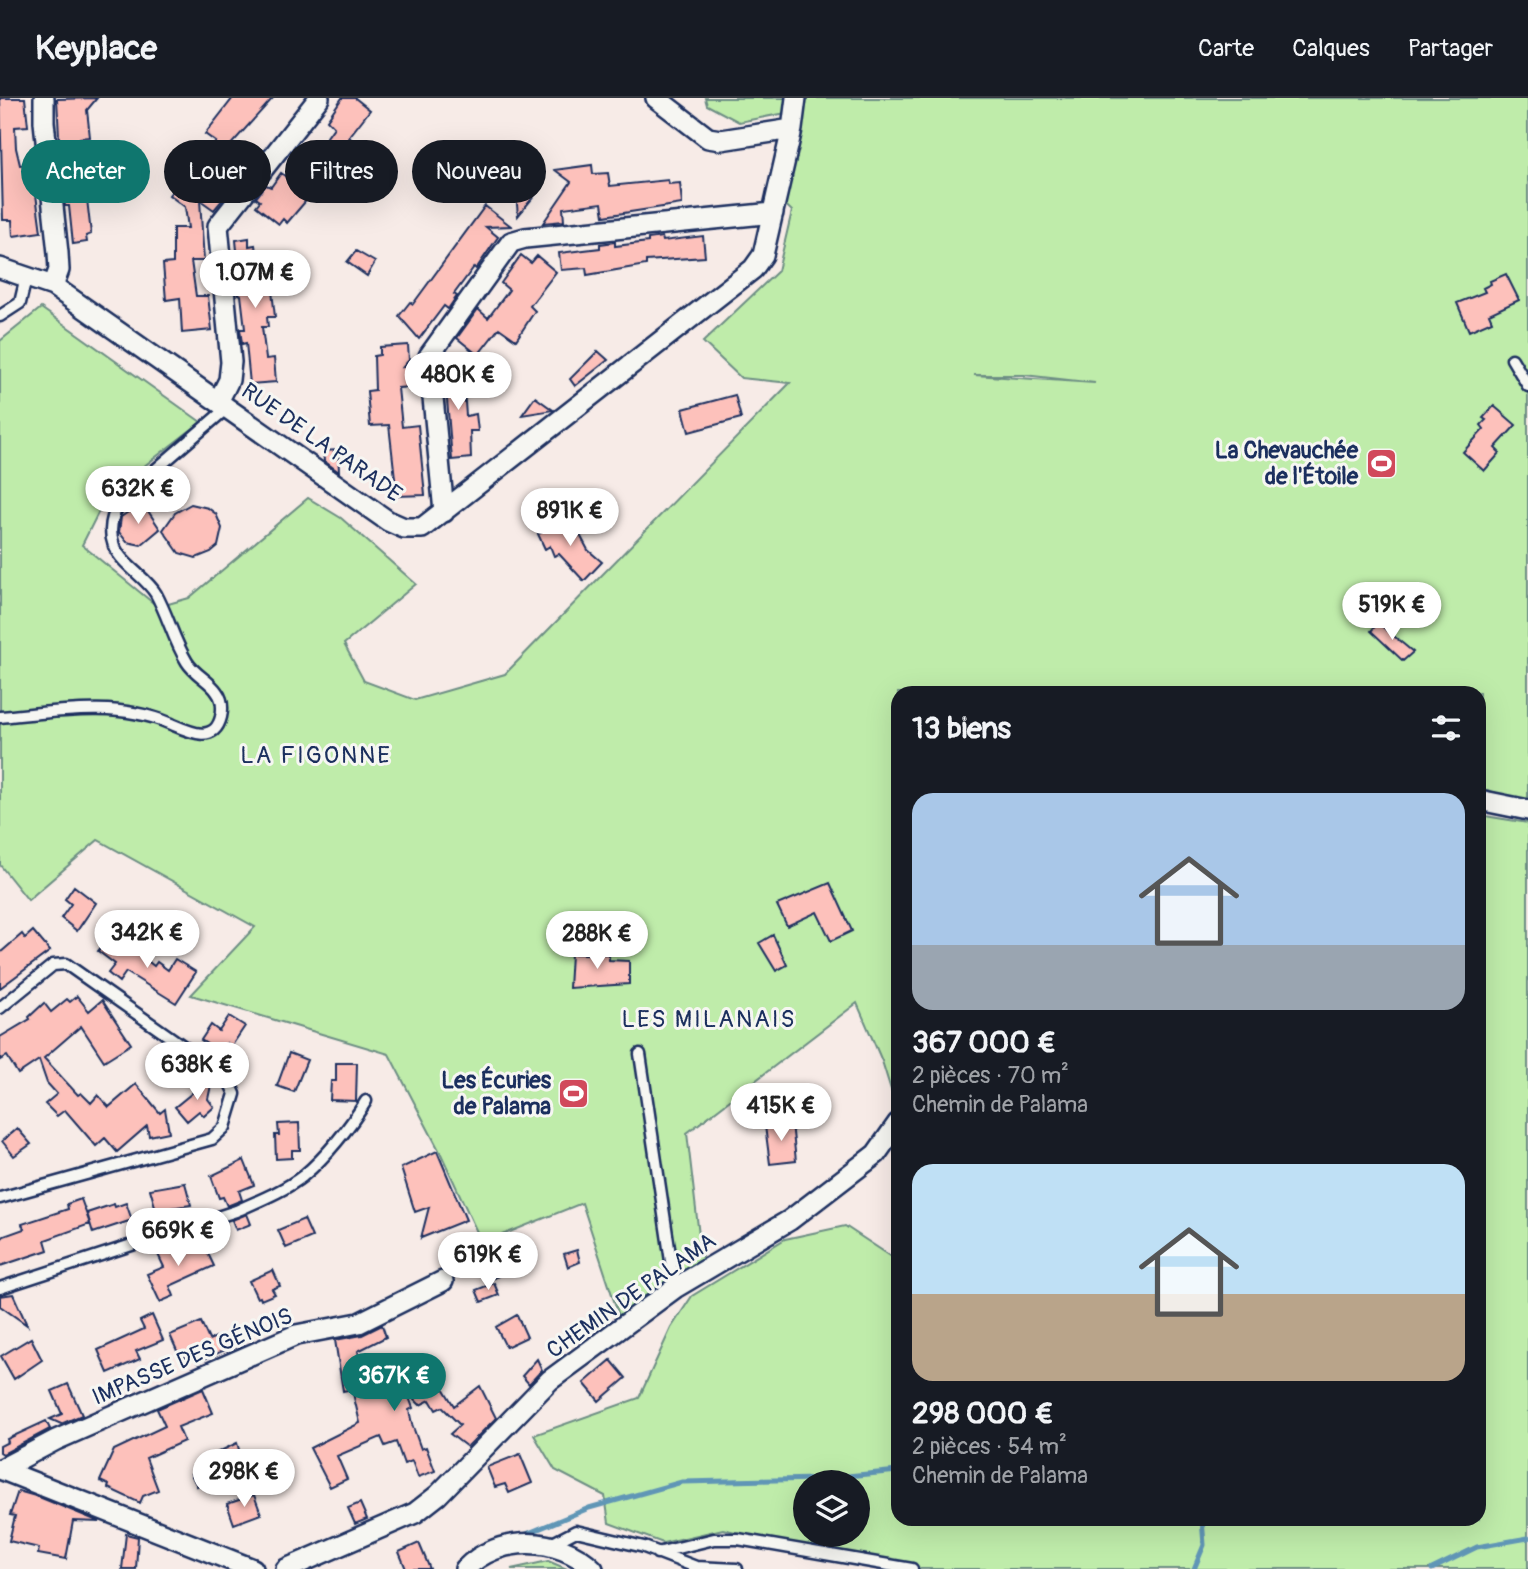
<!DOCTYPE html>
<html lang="fr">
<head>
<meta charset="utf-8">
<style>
  body { margin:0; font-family:Pangolin,sans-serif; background:#20242c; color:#f1f3f6; height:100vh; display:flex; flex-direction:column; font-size:26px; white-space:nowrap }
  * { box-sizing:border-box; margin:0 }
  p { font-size:23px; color:#9ea1a6 }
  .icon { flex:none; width:38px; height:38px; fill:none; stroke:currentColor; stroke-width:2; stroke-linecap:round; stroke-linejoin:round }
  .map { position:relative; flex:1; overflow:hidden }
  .panel { position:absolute; left:891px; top:588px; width:595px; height:840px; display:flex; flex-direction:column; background:#171b24; border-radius:21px; box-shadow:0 7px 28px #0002 }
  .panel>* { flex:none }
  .hud { position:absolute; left:21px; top:42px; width:665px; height:63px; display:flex; gap:14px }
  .fabs { position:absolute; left:793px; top:1372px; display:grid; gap:14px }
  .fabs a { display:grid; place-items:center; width:77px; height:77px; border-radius:50%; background:#171b24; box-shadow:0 7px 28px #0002; font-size:35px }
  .price { position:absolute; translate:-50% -60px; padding:0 16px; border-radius:24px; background:#fff; color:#222; font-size:23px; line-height:46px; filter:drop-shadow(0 2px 4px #0008) }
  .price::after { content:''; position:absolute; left:50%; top:42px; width:21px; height:16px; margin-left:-10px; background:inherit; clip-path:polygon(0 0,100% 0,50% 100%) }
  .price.current { background:#0f766e; color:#fff }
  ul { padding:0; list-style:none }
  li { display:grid; align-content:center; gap:14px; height:371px; padding:0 21px }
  li span { display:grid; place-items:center; height:217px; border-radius:21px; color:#555 }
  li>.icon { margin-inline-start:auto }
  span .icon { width:126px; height:126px; fill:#fffc; stroke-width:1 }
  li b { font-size:30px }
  h2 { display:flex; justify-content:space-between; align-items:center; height:84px; padding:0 21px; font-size:30px }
  .tag { padding:0 24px; border-radius:32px; background:#171b24; box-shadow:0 7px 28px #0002; font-size:24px; line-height:63px }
  .tag.current { background:#0f766e; color:#fff }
  header { display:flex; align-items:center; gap:42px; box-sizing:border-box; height:98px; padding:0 35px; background:#171b24; border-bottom:2px solid #363941 }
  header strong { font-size:33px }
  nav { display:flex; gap:38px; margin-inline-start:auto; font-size:24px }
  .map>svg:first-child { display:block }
  .green { fill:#bfecaa; stroke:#6d8e84; stroke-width:2; fill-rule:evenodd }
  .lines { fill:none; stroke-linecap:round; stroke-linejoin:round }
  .stream { stroke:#6196b6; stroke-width:5 }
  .building { fill:#fdc1bb; stroke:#1b2f5e; stroke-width:2 }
  .service-casing { stroke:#1b2f5e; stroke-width:15 }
  .minor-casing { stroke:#1b2f5e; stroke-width:24 }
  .service { stroke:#f6f6f2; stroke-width:10 }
  .minor { stroke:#f6f6f2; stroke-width:19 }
  .labels { text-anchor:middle; stroke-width:6; stroke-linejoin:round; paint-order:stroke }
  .street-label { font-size:23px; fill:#1b2f5e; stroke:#f6f6f2 }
  .poi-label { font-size:23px; font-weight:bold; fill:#1b2f5e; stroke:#f6f6f2; text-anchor:end }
  .neighbourhood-label { font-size:24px; letter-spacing:2px; fill:#1b2f5e; stroke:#f6f6f2 }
</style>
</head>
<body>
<header>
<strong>Keyplace</strong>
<nav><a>Carte</a><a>Calques</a><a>Partager</a></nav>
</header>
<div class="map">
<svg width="1528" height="1471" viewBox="0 0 1528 1471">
  <rect width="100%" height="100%" fill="#f7ebe7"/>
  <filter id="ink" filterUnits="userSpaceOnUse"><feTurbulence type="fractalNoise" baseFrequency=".0143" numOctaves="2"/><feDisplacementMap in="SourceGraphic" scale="14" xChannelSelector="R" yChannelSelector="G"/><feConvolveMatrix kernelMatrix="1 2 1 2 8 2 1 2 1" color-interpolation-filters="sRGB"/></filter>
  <g filter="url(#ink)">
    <path class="green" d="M705,0H1528V704L1479,690V595H898V1005L896,1008L882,963L857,905L687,1035L702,1163L679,1177L676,1170L670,1184L620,1221L582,1105L482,1145L441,1056L389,956L191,897L255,829L98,742L28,802L0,767V243L41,210L201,324L107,397L82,447L158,509L189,500L308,400L341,420L416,486L344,546L364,583L415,602L505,576L790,285L741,280L703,244L778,173L792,113L770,92L786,15L739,24L707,7ZM974,277H1024L1095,285Z
      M1479,717L1528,725V1471H890L723,1431L663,1445L609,1425L605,1398L555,1372L534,1337L639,1300L671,1230L692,1198L785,1141L845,1128L898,1163V1421H1479ZM805,1384H858V1437H805Z
      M548,1463L567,1471H511Z"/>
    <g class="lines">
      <path class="stream" d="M524,1437L589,1410L682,1384L817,1381L898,1373
        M1194,1471L1204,1447L1202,1421
        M1432,1471L1477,1449L1528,1440"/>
    </g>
    <path class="building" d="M0,0H25L28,28L15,29L16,50L20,67L32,66L41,134L13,138L12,122H3Z
      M97,0L87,12L90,39L80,40L91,136L86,138L87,144L73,146L69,108H65L63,91H67L64,57H60L57,1Z
      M233,0H273L226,52L230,55L226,61L244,76L214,112L200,102L204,163H191L196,198H208L212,232L182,235L180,200L166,202L163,166L173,165V130H188L185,109L169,97L178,85L191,94L216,62L207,55L216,44L205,36Z
      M342,0H355L370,12L349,39L358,47L348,61L358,69L348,83L337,74L315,103L310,98L287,125L283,121L279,126L256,108L260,103L256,100L266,87L271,89L281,75L289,81L311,54L315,56L334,29L327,22Z
      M592,67L593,76L608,75L610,88L668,82L669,86L680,85L682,106L604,118L602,105L563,110L564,123L543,125L571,84L555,72Z
      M539,92L518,118L516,95Z
      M485,108L511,128L486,129L498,139L476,171L474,169L454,196L457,198L448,211L444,208L419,241L399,218L410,204L413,206Z
      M703,138L705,159L646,163V167L587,177L586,170L561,172L559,155L600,150V146L615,144V148L648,144V141L662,139L663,143Z
      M249,140V148L255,147L256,153L265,152L267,194L272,193L275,219H267L268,229H262L266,261L274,260L276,284L250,286L246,245L242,246L240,231H245L241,197L237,195L236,183H240L236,142Z
      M356,153L375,164L367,178L347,164Z
      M521,157L531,165L537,158L556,174L530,208L535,213L516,242L499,230L478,257L457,240L478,211L488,220L509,192L501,185Z
      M1506,176L1519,202L1489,216L1492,223L1469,233L1457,205L1485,194L1483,190L1491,186L1490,183Z
      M408,247L409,262L403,269L409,268L411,289L398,290L402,329L418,327L425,397L397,398L389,327L370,328L367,293L375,292L374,258L380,257V249Z
      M598,253L608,262L575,288L570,281Z
      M462,263L466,318L476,316L478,333H470L471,360L452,362L444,265Z
      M735,297L741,320L689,334L683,311Z
      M535,299L553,312L522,317Z
      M1494,308L1516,327L1495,350L1500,355L1484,373L1463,354L1484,331L1481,327L1486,322L1483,320Z
      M338,352L339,374L324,363L323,353Z
      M191,406L208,410L216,416L222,430L218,448L211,454L196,460L179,455L163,432L175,415Z
      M134,410L148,413L160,431L141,447L127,444L119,434L121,419Z
      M571,420L588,452L602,464L584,483L559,456L554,458L550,448L545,451L538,436Z
      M1378,525L1413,554L1403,563L1371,533Z
      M830,785L852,833L831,843L817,814L787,828L777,807Z
      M74,788L96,805L77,833L61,820L71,806L65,801Z
      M33,833L50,853L0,890V855L22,836L25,840Z
      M773,837L787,867L776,873L759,845Z
      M110,838L118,844L120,841L154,868L157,864L168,872L175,861L196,874L176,905L126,874L119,884L108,875L115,866L98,853Z
      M571,856H609V862L629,863V886L569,890Z
      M77,898L89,913L102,902L131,946L104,963L81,928L44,960L78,997L81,995L91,1005L98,997L109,1009L136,986L160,1015L165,1011L169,1034L149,1038L147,1028L117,1054L105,1040L96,1048L65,1012L57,1018L45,1006L57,996L47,985L39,962L18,976L7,958L0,962V939L30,921L29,919L44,905L51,914L67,901L70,904Z
      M229,918L245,928L231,949L227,945L220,955L201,942L211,927L219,933Z
      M289,955L307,962L294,994L277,988Z
      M336,965H357L356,1003L330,1002L331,983H336Z
      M213,978L208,1001L214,1009L204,1018L199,1013L187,1023L175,1009Z
      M299,1025L300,1052H292V1060L276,1061L275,1037H279L278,1026Z
      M792,1025L796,1063L770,1066L765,1028Z
      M17,1030L31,1046L14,1058L2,1043Z
      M437,1053L466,1122L421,1140L429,1109L415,1114L401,1070Z
      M244,1062L254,1087L239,1093L242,1102L227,1108L223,1099L219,1100L211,1078Z
      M185,1085L191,1107L156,1112L150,1091Z
      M81,1101L90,1126L45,1142L48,1152L0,1168V1142L4,1138L24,1131L22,1126L68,1111L67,1106Z
      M126,1105L132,1122L93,1135L87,1115L114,1106L115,1109Z
      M247,1116L251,1126L236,1132L232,1122Z
      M304,1121L312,1139L286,1150L278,1132Z
      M202,1143L214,1168L170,1188L174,1198L160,1204L147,1176L164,1169L155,1150L168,1144L174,1156Z
      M577,1152L580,1164L568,1169L564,1156Z
      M491,1160L498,1178L486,1184L478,1166Z
      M273,1172L280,1188L272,1191L275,1196L261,1202L260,1199L257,1200L249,1183Z
      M494,1185L499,1197L481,1204L476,1192Z
      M13,1196L27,1227L0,1208V1198Z
      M152,1217L163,1242L136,1253L140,1261L108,1275L98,1252L144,1231L140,1223Z
      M517,1217L527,1239L506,1249L496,1229Z
      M201,1224L209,1242L219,1238L225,1252L197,1264L195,1257L186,1261L182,1254L178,1255L170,1237Z
      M382,1227L386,1239L358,1253L364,1281L376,1279L377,1288L401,1280L404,1290L434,1275L454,1308L480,1288L496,1320L467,1349L450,1336L460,1327L442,1309L436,1312L430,1302L420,1307L407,1294L413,1310L409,1312L412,1326L421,1351L426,1349L435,1373L418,1379L412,1363L404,1366L396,1344L385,1348L381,1339L337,1358L347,1381L330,1389L310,1350L360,1325L352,1291L343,1293L335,1242L362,1237Z
      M31,1240L42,1262L14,1281L1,1258Z
      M537,1261L542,1272L529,1286L522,1278Z
      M611,1262L626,1280L599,1303L584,1285Z
      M68,1286L82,1317L61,1326L50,1321L62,1316L52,1293Z
      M203,1291L213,1315L178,1329L184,1343L146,1360L158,1392L143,1398L140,1405L108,1390L109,1387L100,1383L114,1352L165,1328L157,1311Z
      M46,1323L50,1331L3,1356L0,1354V1348L8,1344L7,1341Z
      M237,1345L244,1368L231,1375L229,1370L197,1388L191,1376L209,1367L206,1360Z
      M520,1356L532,1385L509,1395L505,1386L495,1389L487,1369Z
      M18,1393L39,1399L100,1424L73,1423L66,1461L38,1456L39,1450L9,1443L15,1418L10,1417Z
      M254,1397L261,1416L234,1426L227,1406Z
      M360,1405L367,1421L355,1426L348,1410Z
      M126,1436L138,1439L136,1471H122Z
      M419,1445L430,1471H406L399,1454Z"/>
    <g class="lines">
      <defs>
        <path id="service" d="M0,218L20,205L24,188L21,179
          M1512,261L1528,288
          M0,619C55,614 116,603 169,625C188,633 214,647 221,619C223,610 223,602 217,594C209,582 195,577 187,564C174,543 168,518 156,496C146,479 122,467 114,448C107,429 113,413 124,399L228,309
          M0,910L53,867L66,866L227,979L235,996L225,1029L212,1041L0,1100
          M640,956L675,1190
          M0,1190L236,1113C258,1103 284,1093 303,1078C326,1059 350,1029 366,1003
          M551,1446L576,1433L644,1449L696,1469L737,1471
          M657,1455L714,1441H738L912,1471"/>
        <path id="minor" d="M44,0V24L58,155L59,172L53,188
          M656,0L708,40L721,42L792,31
          M0,170L53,188L388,423L404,430H422L753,171L763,157L792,31L796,0
          M219,302L229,282L231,264L218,128L319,0
          M444,414L429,258L511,144L525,140L773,115
          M1479,702L1528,712
          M0,1371L253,1471
          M1,1371L56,1342L296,1237L359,1225L443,1183
          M286,1471L415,1415L438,1397L550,1282L675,1190L790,1122L876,1056L898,1025
          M465,1471C499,1436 559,1438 593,1471"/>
      </defs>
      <use href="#service" class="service-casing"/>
      <use href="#minor" class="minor-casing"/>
      <use href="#service" class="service"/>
      <use href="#minor" class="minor"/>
    </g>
  </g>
  <defs>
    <symbol id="stadium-square" viewBox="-11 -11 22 22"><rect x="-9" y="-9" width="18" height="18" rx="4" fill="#d1495b" stroke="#f6f6f2"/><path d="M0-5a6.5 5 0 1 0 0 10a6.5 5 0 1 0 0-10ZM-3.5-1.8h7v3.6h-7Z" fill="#fff"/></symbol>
  </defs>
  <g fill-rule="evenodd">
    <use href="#stadium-square" x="1364" y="348" width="35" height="35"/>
    <use href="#stadium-square" x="556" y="978" width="35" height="35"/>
  </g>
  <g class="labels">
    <g class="street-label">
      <text transform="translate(322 344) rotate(35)" y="8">RUE DE LA PARADE</text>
      <text transform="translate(631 1197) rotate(-35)" y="8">CHEMIN DE PALAMA</text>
      <text transform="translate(192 1258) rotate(-23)" y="8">IMPASSE DES GÉNOIS</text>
    </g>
    <g class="poi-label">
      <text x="1358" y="360">La Chevauchée<tspan x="1358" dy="26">de l'Étoile</tspan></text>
      <text x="551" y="990">Les Écuries<tspan x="551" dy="26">de Palama</tspan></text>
    </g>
    <g class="neighbourhood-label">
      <text x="316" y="665">LA FIGONNE</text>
      <text x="709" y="929">LES MILANAIS</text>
    </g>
  </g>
</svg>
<div class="fabs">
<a><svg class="icon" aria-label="layers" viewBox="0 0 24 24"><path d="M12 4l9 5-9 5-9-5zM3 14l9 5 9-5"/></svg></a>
</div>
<b class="price" style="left:255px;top:212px">1.07M €</b>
<b class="price" style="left:458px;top:314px">480K €</b>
<b class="price" style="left:138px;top:428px">632K €</b>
<b class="price" style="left:570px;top:450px">891K €</b>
<b class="price" style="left:1392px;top:544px">519K €</b>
<b class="price" style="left:147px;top:872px">342K €</b>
<b class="price" style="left:597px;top:873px">288K €</b>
<b class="price" style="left:197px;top:1004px">638K €</b>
<b class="price" style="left:781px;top:1045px">415K €</b>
<b class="price" style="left:178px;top:1170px">669K €</b>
<b class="price" style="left:488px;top:1194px">619K €</b>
<b class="price current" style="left:394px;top:1315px">367K €</b>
<b class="price" style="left:244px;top:1411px">298K €</b>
<div class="hud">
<a class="tag current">Acheter</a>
<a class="tag">Louer</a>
<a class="tag">Filtres</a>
<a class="tag">Nouveau</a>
</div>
<section class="panel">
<h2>13 biens<svg class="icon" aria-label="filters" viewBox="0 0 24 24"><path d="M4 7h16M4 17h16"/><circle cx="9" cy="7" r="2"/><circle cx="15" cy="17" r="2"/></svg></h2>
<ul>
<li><span style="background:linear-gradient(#a9c7e8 70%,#9aa5b1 0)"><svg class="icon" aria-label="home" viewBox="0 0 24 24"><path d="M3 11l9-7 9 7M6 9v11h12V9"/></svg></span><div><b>367 000 €</b><p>2 pièces · 70 m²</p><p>Chemin de Palama</p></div></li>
<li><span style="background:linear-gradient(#bfe0f5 60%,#b9a48a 0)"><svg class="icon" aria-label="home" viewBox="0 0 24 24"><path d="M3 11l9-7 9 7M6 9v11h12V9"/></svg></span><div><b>298 000 €</b><p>2 pièces · 54 m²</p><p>Chemin de Palama</p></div></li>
</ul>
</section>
</div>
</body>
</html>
